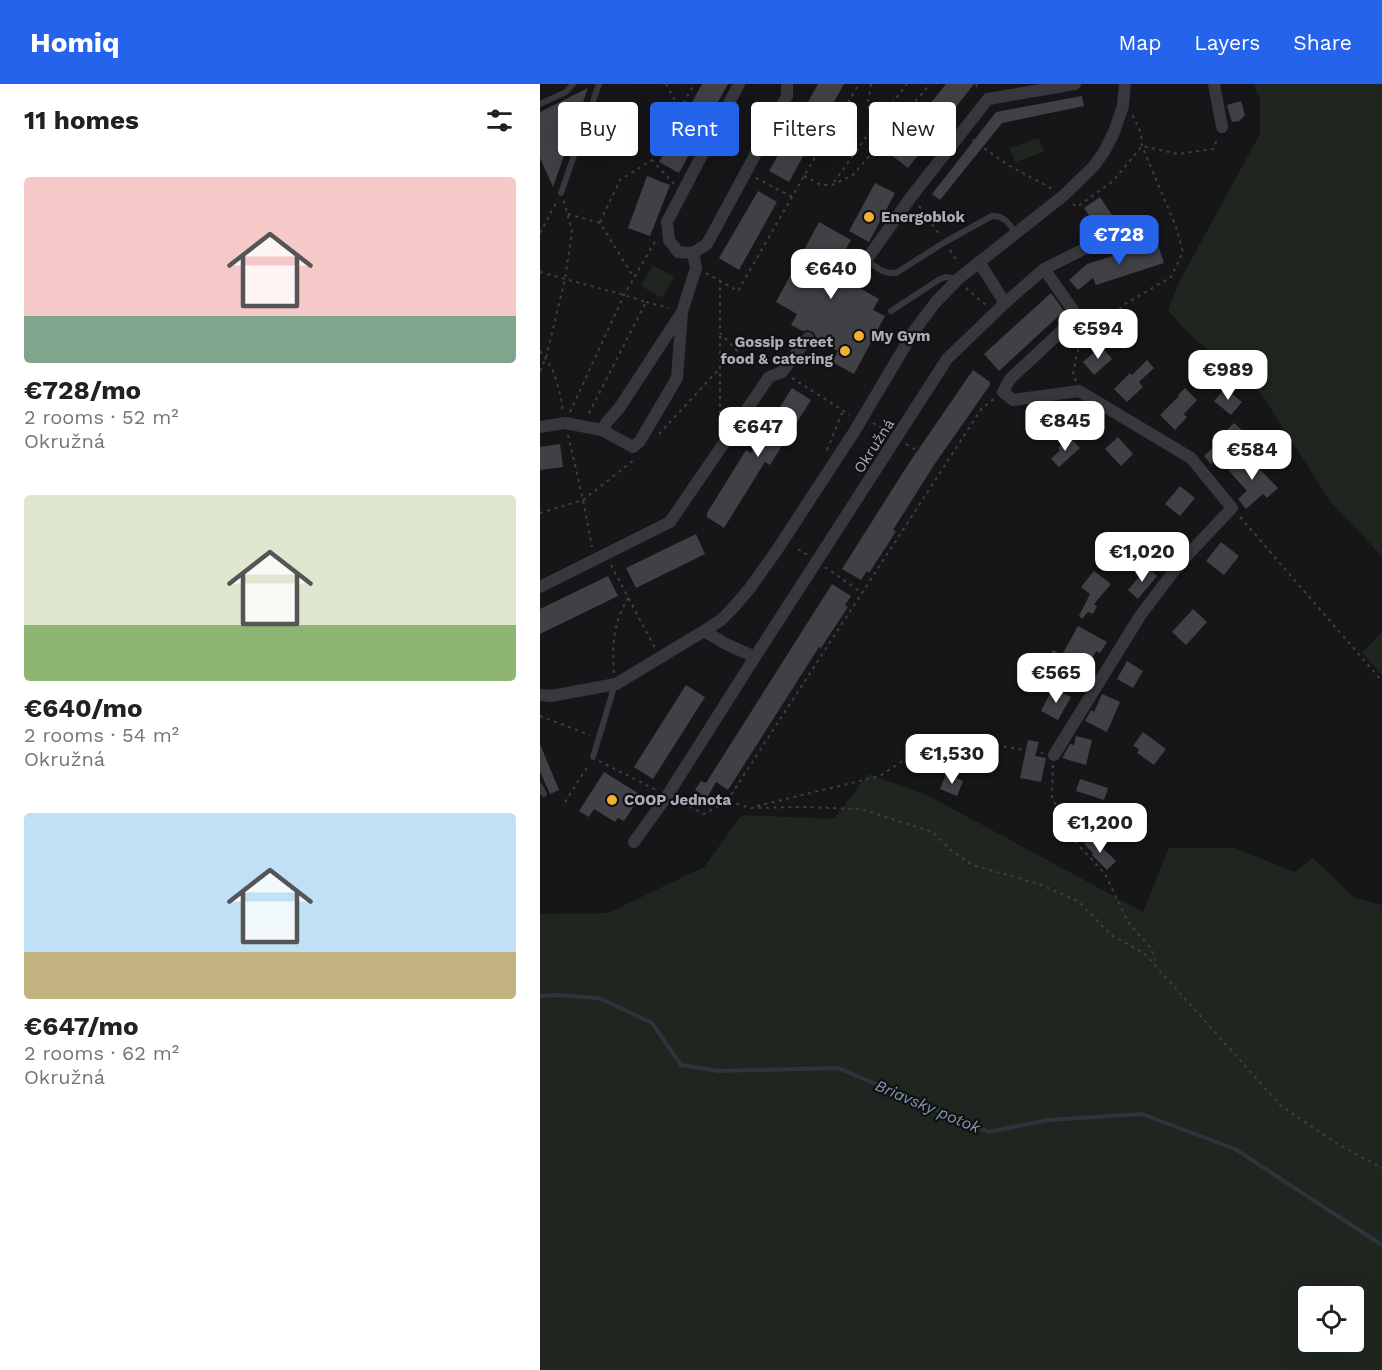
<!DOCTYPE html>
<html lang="en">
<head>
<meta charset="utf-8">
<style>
  body { margin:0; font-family:"Work Sans",sans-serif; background:#f6f6f6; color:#202124; height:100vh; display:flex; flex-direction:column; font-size:22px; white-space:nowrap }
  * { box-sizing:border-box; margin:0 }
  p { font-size:20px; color:#757577 }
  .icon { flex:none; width:33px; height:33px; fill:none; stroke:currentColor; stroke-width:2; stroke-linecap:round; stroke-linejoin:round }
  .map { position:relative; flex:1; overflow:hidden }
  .sheet { display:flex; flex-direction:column; background:#fff; width:540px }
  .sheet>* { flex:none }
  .hud { position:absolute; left:18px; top:18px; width:570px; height:54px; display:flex; gap:12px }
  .controls { position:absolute; left:758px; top:1202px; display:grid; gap:12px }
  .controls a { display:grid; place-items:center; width:66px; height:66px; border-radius:6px; background:#fff; box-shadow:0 6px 24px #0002; font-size:30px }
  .price { position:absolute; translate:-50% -51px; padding:0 14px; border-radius:12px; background:#fff; color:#222; font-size:20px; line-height:39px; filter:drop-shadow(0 2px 3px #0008) }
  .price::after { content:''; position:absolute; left:50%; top:36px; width:18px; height:14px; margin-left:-9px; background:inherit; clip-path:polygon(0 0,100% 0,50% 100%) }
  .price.current { background:#2563eb; color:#fff }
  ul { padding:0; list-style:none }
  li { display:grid; align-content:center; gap:12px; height:318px; padding:0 24px }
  li span { display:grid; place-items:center; height:186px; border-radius:6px; color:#555 }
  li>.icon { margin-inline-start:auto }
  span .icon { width:108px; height:108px; fill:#fffc; stroke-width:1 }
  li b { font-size:26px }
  h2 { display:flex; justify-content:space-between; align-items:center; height:72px; padding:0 24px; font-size:26px }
  .tag { padding:0 21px; border-radius:6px; background:#fff; box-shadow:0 6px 24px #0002; font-size:21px; line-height:54px }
  .tag.current { background:#2563eb; color:#fff }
  header { display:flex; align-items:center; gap:36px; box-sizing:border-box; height:84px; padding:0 30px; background:#2563eb; color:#fff }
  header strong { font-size:28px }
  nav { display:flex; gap:33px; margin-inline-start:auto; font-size:21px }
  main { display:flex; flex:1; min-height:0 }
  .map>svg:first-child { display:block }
  .green { fill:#1e261f; fill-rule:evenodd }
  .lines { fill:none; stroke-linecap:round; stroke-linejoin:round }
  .stream { stroke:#2c353c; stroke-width:4 }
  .building { fill:#404145 }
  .path { stroke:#3d3f44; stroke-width:2; stroke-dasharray:3 4.5; stroke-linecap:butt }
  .service { stroke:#37383d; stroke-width:6 }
  .minor { stroke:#37383d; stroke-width:12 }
  .poi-dot { fill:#f2b134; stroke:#111113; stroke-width:2 }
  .labels { text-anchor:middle; stroke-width:4.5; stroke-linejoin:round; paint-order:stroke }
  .poi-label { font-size:15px; font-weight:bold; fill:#a8adb8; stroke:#111113; text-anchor:start }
  .street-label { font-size:15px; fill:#a8adb8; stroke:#111113 }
  .water-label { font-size:16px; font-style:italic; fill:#7f9bb3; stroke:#111113 }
</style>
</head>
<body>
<header>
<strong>Homiq</strong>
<nav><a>Map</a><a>Layers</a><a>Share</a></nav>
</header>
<main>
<section class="sheet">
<h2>11 homes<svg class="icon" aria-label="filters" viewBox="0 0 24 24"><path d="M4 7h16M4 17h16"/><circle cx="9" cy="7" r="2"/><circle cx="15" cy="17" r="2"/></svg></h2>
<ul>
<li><span style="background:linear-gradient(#f6c9c9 75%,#7fa58c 0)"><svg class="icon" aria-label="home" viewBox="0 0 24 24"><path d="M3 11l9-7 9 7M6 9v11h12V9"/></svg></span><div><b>€728/mo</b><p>2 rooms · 52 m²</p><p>Okružná</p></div></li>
<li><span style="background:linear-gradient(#dfe7d0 70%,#8fb573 0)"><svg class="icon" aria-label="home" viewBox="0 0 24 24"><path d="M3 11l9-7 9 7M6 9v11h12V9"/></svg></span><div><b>€640/mo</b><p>2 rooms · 54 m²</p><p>Okružná</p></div></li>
<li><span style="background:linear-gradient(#bfe0f5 75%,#c2b280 0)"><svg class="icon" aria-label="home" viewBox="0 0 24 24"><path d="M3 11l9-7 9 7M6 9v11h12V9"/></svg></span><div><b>€647/mo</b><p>2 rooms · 62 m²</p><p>Okružná</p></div></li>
</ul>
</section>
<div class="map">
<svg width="842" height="1286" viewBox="0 0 842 1286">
  <rect width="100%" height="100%" fill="#161618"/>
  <path class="green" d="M714,0H842V472L790,417L722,311L648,249L628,226L639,198L720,50V16Z
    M499,54L504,68L475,78L470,64Z
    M113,181L134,193L122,214L101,202Z
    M842,548V591L822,569Z
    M328,690L389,712L603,828L629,764H694L755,788L773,774L815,814L842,821V1286H0V830L68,829L164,783L202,731L294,735ZM768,1212H813V1257H768Z"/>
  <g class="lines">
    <path class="stream" d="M0,912L15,911L59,914L112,939L141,981L179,987L298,984L449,1048L508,1036L602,1030L695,1065L842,1161"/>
  </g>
  <path class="building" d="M162,0H188L139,89L119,78Z
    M278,0H304L279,45L281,46L276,56L269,69L266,67L249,98L229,87Z
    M406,0H434L368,84L350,70Z
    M48,4L13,103L0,74V28Z
    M542,12L544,22L462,39L400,116L392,110L456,28Z
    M701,17L705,31L699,37L692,38L687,21Z
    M107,92L130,101L110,152L88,144Z
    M335,99L355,109L329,158L309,147Z
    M218,107L237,118L199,186L179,174Z
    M560,113L574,134L558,145L544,124Z
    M279,138L311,156L293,189L339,215L333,226L345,232L314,290L292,278L298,267L279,257L273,248L268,246L263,247L251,241L257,230L236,218Z
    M617,158L624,179L556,201L553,194L538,206L529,196L547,180Z
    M511,209L524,227L459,287L444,270Z
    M561,262L572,275L554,291L543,278Z
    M607,276L614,284L599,298L603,303L587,318L574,305L590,289L592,291Z
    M433,286L450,298V301L394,381L353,446L356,447L348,460L329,489L327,487L321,496L302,485L367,382Z
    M252,304L271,316L230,381L225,378L184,444L167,433V429L206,366L211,369Z
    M645,304L657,316L644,330L647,333L635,346L620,331L639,312L638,311Z
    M685,304L702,318L691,331L674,317Z
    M694,339L703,347L671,380L664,372L683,354L681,352Z
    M530,353L540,364L519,383L511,375L520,366L518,364Z
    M578,353L593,370L581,382L565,365Z
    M20,360L23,383L0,386V363Z
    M706,371L738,404L727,414L723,410L706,425L698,415L707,407L688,386Z
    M640,402L655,414L640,432L625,420Z
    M156,450L165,470L96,504L86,484Z
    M681,458L699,472L684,491L666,477Z
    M607,483L617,492L598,515L588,506Z
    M554,487L571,500L554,520L557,522L553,530L548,528L542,535L539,532L550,510L541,503Z
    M68,492L78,512L0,550V525Z
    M292,500L311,512L305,521L308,523L281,564L279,563L188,706L176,698L167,714L155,706L161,697L166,699Z
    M653,525L667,538L646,561L632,548Z
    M538,542L567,558L560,569L556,567L541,596L519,584L520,581L508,574L513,566L522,571Z
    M587,577L603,587L593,604L577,595Z
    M146,601L165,613L113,695L94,683Z
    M513,604L531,613L518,636L501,627Z
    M562,610L580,618L567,648L545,637L551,626L554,628Z
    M603,648L626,665L614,681L597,669L599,665L593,662Z
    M536,652L552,656L546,681L522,674L530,660L534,661Z
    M488,656L499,658L495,672L506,674L501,698L480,694Z
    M0,660L19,706L10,710L0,688Z
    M64,688L101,711L84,737L78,734L75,738L54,725L49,733L39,727Z
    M406,690L423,697L417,712L400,705Z
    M540,695L568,704L564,716L536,707Z
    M551,753L576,777L567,786L552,771L553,769L544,760Z"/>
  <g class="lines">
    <path class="path" d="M126,0L139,24
      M331,0L328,18L332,45
      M436,0L438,6
      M432,56L468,81L514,106
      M264,92L281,101H292L313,91L390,0
      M216,94L252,113
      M294,98L332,45L367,0
      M134,100L112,76L154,0
      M533,120L537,123L573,97L602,62L638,70L673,65L678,54
      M379,122L400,151
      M28,130L60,139L93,192
      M60,138L80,96L112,76
      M0,149L17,117
      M410,166L418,179
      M0,188L84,211L106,218L48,331
      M166,189L198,207L264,92L319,0
      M180,196V249L211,281
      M426,204L446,221
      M106,218L129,224
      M0,267C15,285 20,305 23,328
      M0,287L6,274L25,195L32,147L24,117
      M252,294L310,331
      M536,297L533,289L538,266L585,220L631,193L643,168L636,143L602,62L601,49L592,30
      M30,328L84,211L116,156
      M333,339L346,347
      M180,345V249
      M119,350L180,284
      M28,351L43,416L52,463
      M366,360L376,366
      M287,366L303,327
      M0,429L43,416L94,376
      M700,433L842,597
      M258,465L268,471
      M71,481L115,564
      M285,483L322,509
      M74,589C72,560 73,540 88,514
      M0,632L50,651
      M59,677L118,707
      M513,681L512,713L532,754L565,790L588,838L609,862L614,871L616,883
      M136,716L164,730L187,717L211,724L263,723L321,725L393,748L411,766L432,781L499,800L538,817L571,851L604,869L741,1022L798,1060L842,1084
      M187,717L442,324L454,315
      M25,718L49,680
      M217,722L340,692L397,654H412L503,669"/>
    <path class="service" d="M0,20L26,8L33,0
      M21,109L59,0
      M327,176C338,184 342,190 356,189L405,158L452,132C464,131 469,140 476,149
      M351,227L400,195L406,193L417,195
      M53,673L75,600
      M0,702L4,710"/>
    <path class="minor" d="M199,0L127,138L129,156L138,168L153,169L167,160L247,12V0
      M674,0L682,43
      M320,185L371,113L448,15L535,0
      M504,185L533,226L528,241L470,295L463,308L473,316L539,307L651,374L692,424L640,479L600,532L514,671
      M465,219L504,185L558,158L603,143
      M0,343L25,339L62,346L93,363L100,357L137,294L142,228
      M62,346L67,338L80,323L142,228L156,184L153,169
      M0,503L130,438L229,293L242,288L268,254
      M215,573L407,275L465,219L439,178
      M0,611L11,612L76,600L164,547L181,536L193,524L210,504L237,466L314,348L374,247L395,219L418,195L523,112L553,83L564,68L574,48L583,22L585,0
      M94,758L127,712L215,573L186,560L164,547"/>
  </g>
  <g class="poi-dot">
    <circle cx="329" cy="133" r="6"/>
    <circle cx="319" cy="252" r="6"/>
    <circle cx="305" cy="267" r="6"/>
    <circle cx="72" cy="716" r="6"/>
  </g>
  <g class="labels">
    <g class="poi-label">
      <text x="341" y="138">Energoblok</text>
      <text x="331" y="257">My Gym</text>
      <text x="293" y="263" text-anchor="end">Gossip street<tspan x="293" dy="17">food &amp; catering</tspan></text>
      <text x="84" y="721">COOP Jednota</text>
    </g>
    <g class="street-label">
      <text transform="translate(334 362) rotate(-57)" y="5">Okružná</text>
    </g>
    <g class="water-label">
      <text transform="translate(388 1022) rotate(23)" y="6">Briavsky potok</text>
    </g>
  </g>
</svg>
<div class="controls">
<a><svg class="icon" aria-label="locate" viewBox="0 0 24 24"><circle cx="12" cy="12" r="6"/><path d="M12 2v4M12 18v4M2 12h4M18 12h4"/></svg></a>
</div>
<b class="price current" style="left:579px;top:182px">€728</b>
<b class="price" style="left:291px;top:216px">€640</b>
<b class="price" style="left:558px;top:276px">€594</b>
<b class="price" style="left:688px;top:317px">€989</b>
<b class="price" style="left:525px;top:368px">€845</b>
<b class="price" style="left:218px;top:374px">€647</b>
<b class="price" style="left:712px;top:397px">€584</b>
<b class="price" style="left:602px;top:499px">€1,020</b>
<b class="price" style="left:516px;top:620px">€565</b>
<b class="price" style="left:412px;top:701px">€1,530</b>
<b class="price" style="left:560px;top:770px">€1,200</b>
<div class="hud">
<a class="tag">Buy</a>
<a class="tag current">Rent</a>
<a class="tag">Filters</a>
<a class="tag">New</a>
</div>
</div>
</main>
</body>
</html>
